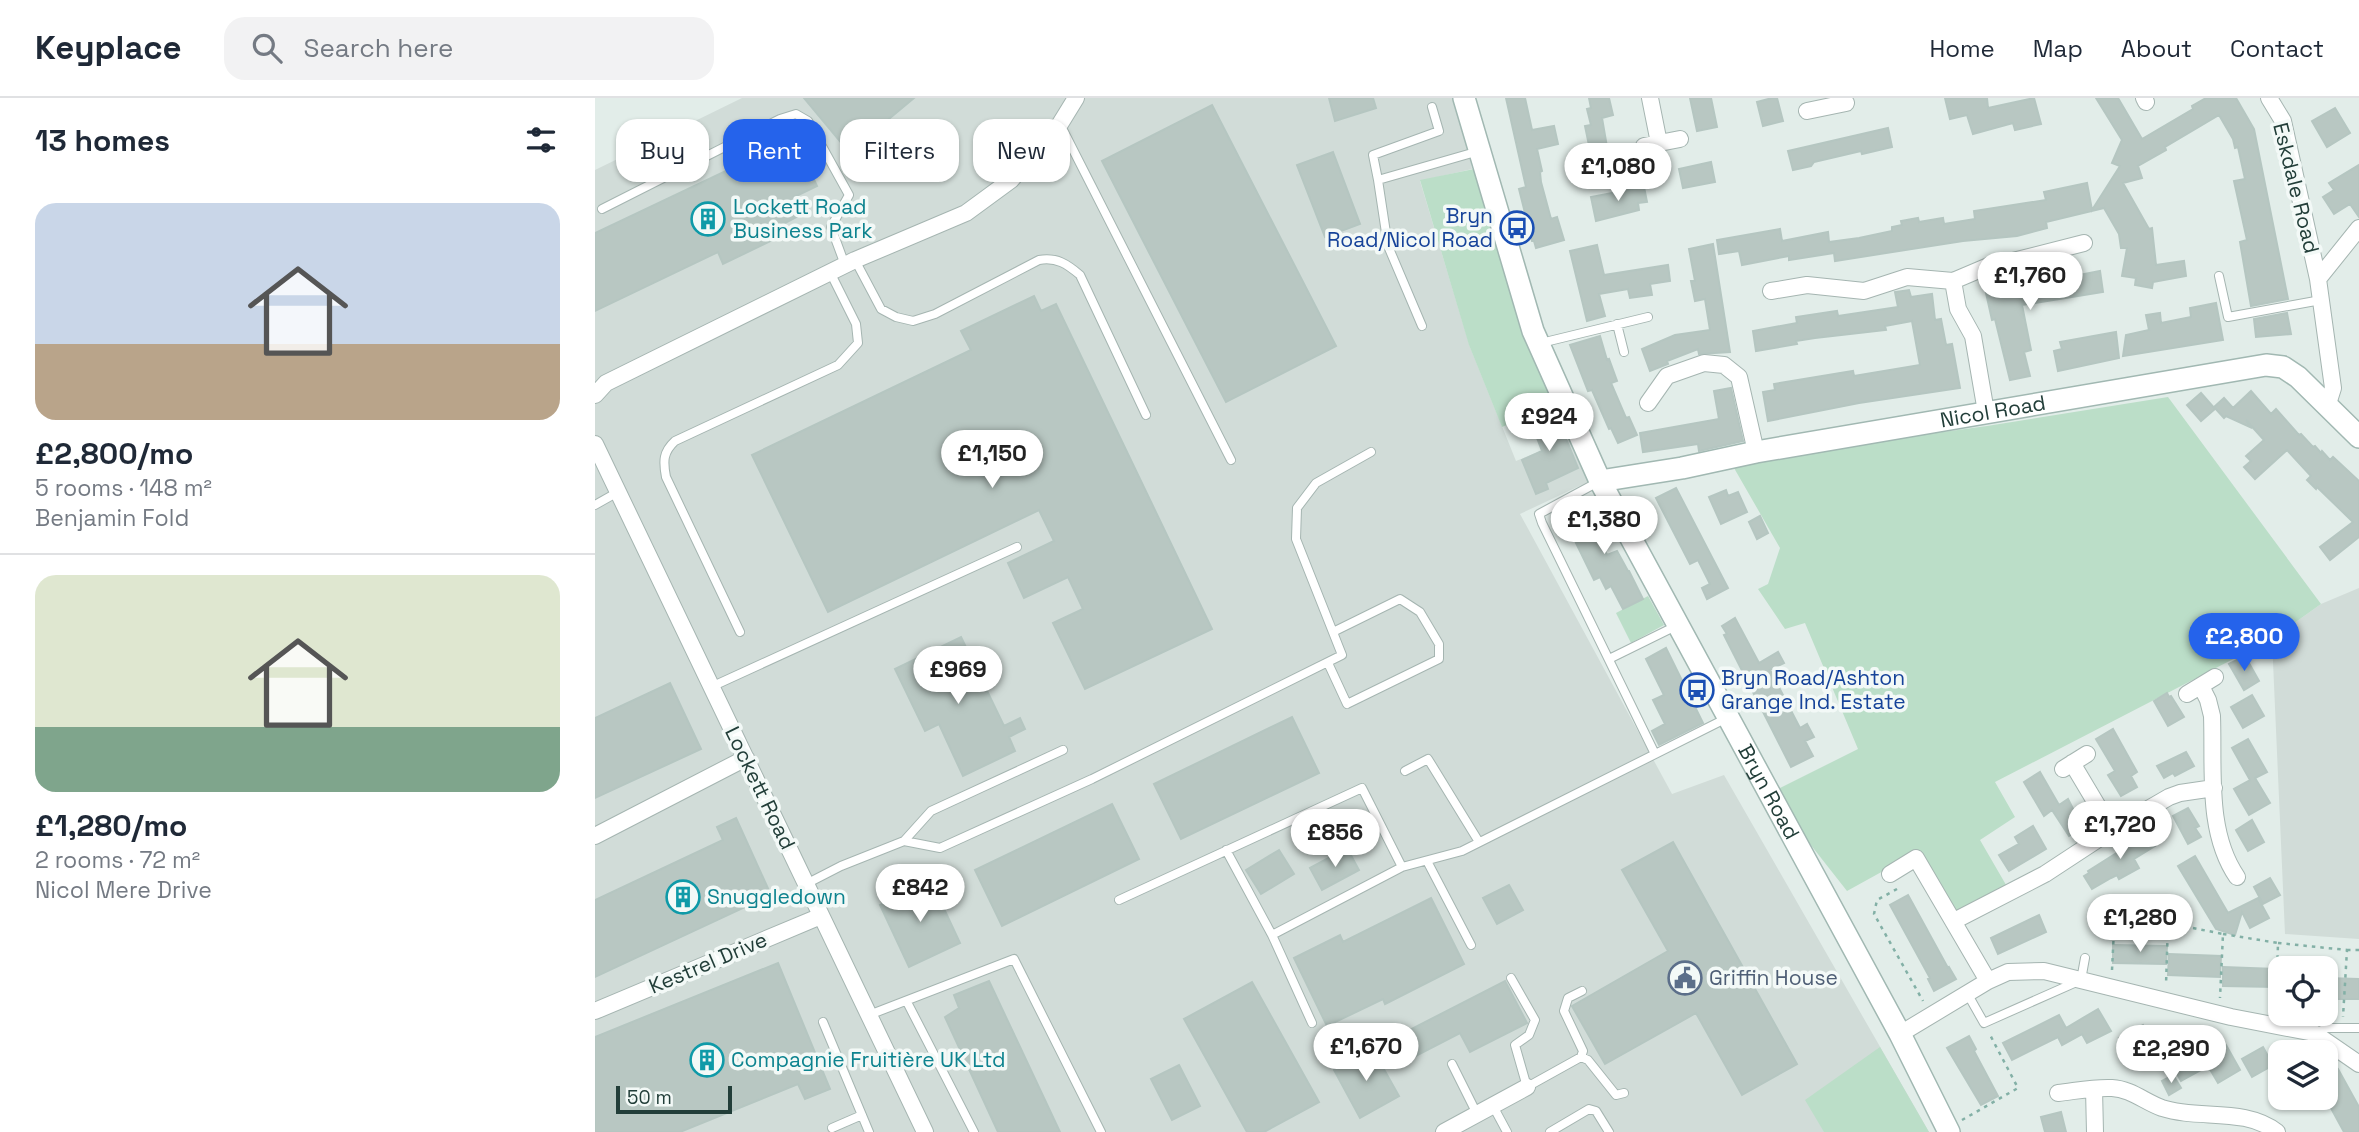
<!DOCTYPE html>
<html lang="en">
<head>
<meta charset="utf-8">
<style>
  body { margin:0; font-family:"Space Grotesk",sans-serif; background:#f2f2f3; color:#1f2937; height:100vh; display:flex; flex-direction:column; font-size:26px; white-space:nowrap }
  * { box-sizing:border-box; margin:0 }
  p { font-size:23px; color:#747a83 }
  .icon { flex:none; width:38px; height:38px; fill:none; stroke:currentColor; stroke-width:2; stroke-linecap:round; stroke-linejoin:round }
  .map { position:relative; flex:1; overflow:hidden }
  .drawer { display:flex; flex-direction:column; background:#fff; width:595px }
  .drawer>* { flex:none }
  .hud { position:absolute; left:21px; top:21px; width:665px; height:63px; display:flex; gap:14px }
  .fabs { position:absolute; left:1673px; top:858px; display:grid; gap:14px }
  .fabs a { display:grid; place-items:center; width:70px; height:70px; border-radius:14px; background:#fff; box-shadow:0 2px 5px #0004; font-size:35px }
  .scale { position:absolute; left:21px; bottom:18px; width:116px; box-sizing:border-box; padding-left:7px; border:4px solid #223e39; border-top:0; font-size:19px; line-height:24px; white-space:nowrap; color:#223e39; -webkit-text-stroke:5px #f3f9f7; paint-order:stroke }
  .price { position:absolute; translate:-50% -60px; padding:0 16px; border-radius:24px; background:#fff; color:#222; font-size:23px; line-height:46px; filter:drop-shadow(0 2px 4px #0008) }
  .price::after { content:''; position:absolute; left:50%; top:42px; width:21px; height:16px; margin-left:-10px; background:inherit; clip-path:polygon(0 0,100% 0,50% 100%) }
  .price.active { background:#2563eb; color:#fff }
  ul { padding:0; list-style:none }
  li { display:grid; align-content:center; gap:14px; height:371px; padding:0 35px }
  li+li { border-top:2px solid #e0e1e3 }
  li span { display:grid; place-items:center; height:217px; border-radius:21px; color:#555 }
  li>.icon { margin-inline-start:auto }
  span .icon { width:126px; height:126px; fill:#fffc; stroke-width:1 }
  li b { font-size:30px }
  h2 { display:flex; justify-content:space-between; align-items:center; height:84px; padding:0 35px; font-size:30px }
  .chip { padding:0 24px; border-radius:21px; background:#fff; box-shadow:0 2px 5px #0004; font-size:24px; line-height:63px }
  .chip.active { background:#2563eb; color:#fff }
  header { display:flex; align-items:center; gap:42px; box-sizing:border-box; height:98px; padding:0 35px; background:#fff; border-bottom:2px solid #e0e1e3 }
  header strong { font-size:33px }
  nav { display:flex; gap:38px; margin-inline-start:auto; font-size:24px }
  .search { width:490px; height:63px; background:#f2f2f3; display:flex; align-items:center; gap:18px; box-sizing:border-box; padding:0 24px; border-radius:21px; color:#747a83; font-size:26px }
  main { display:flex; flex:1; min-height:0 }
  .map>svg:first-child { display:block }
  .built { fill:#d1dcd8 }
  .green { fill:#bbdec8 }
  .building { fill:#b8c7c2; stroke:#b5c6c1; stroke-width:2 }
  .lines { fill:none; stroke-linecap:round; stroke-linejoin:round }
  .lane-casing { stroke:#a5b5b1; stroke-width:10 }
  .street-casing { stroke:#a5b5b1; stroke-width:18 }
  .secondary-casing { stroke:#a1b8b2; stroke-width:24 }
  .path { stroke:#83b0a6; stroke-width:2.5; stroke-dasharray:3.5 5; stroke-linecap:butt }
  .lane { stroke:#fff; stroke-width:8 }
  .street { stroke:#fff; stroke-width:16 }
  .secondary { stroke:#fff; stroke-width:21 }
  .labels { text-anchor:middle; stroke-width:7; stroke-linejoin:round; paint-order:stroke }
  .street-label { font-size:21px; fill:#223e39; stroke:#f3f9f7 }
  .culture-label { font-size:21px; fill:#0d838f; stroke:#f3f9f7; text-anchor:start }
  .transit-label { font-size:21px; fill:#164399; stroke:#f3f9f7; text-anchor:end }
  .service-label { font-size:21px; fill:#4e5e75; stroke:#f3f9f7; text-anchor:start }
</style>
</head>
<body>
<header>
<strong>Keyplace</strong>
<div class="search"><svg class="icon" aria-label="search" viewBox="0 0 24 24"><circle cx="10" cy="10" r="6"/><path d="M15 15l6 6"/></svg>Search here</div>
<nav><a>Home</a><a>Map</a><a>About</a><a>Contact</a></nav>
</header>
<main>
<section class="drawer">
<h2>13 homes<svg class="icon" aria-label="filters" viewBox="0 0 24 24"><path d="M4 7h16M4 17h16"/><circle cx="9" cy="7" r="2"/><circle cx="15" cy="17" r="2"/></svg></h2>
<ul>
<li><span style="background:linear-gradient(#c9d6e8 65%,#b9a48a 0)"><svg class="icon" aria-label="home" viewBox="0 0 24 24"><path d="M3 11l9-7 9 7M6 9v11h12V9"/></svg></span><div><b>£2,800/mo</b><p>5 rooms · 148 m²</p><p>Benjamin Fold</p></div></li>
<li><span style="background:linear-gradient(#dfe7d0 70%,#7fa58c 0)"><svg class="icon" aria-label="home" viewBox="0 0 24 24"><path d="M3 11l9-7 9 7M6 9v11h12V9"/></svg></span><div><b>£1,280/mo</b><p>2 rooms · 72 m²</p><p>Nicol Mere Drive</p></div></li>
</ul>
</section>
<div class="map">
<svg width="1764" height="1034" viewBox="0 0 1764 1034">
  <rect width="100%" height="100%" fill="#e2ede9"/>
  <path class="built" d="M147,0H864L877,71L825,83L875,249L921,363L975,341L995,383L925,416L1077,696L1129,677L1334,1034H0V72Z
    M1764,490V841L1690,836L1677,541L1726,506Z"/>
  <path class="green" d="M884,70L964,305L907,329L874,247L825,82Z
    M1573,299L1726,506L1677,541L1400,684L1420,719L1385,742L1414,792L1360,819L1319,756L1252,793L1175,695L1263,651L1210,525L1190,531L1163,491L1173,486L1185,450L1135,363L1392,328Z
    M1053,498L1069,527L1036,545L1021,515Z
    M1285,949L1334,1034H1229L1210,1002Z"/>
  <path class="building" d="M209,0H319L254,54Z
    M734,0H778L781,10L740,23Z
    M911,0H930L937,32L959,28L963,46L942,51L947,73L945,74L946,84L956,121L962,119L969,142L941,150L939,143H937L924,91L931,89Z
    M994,0H1014L1018,17L1007,20L1012,49L995,52L990,28L996,27L992,11L996,10Z
    M1095,0H1116L1122,29L1102,33Z
    M1177,0H1182L1188,23L1168,28L1162,4Z
    M1350,0H1392L1393,10L1439,0L1446,26L1420,32L1418,25L1378,36L1372,17L1355,21Z
    M1501,0H1523L1547,41L1598,11L1597,8L1611,0H1641L1659,31L1693,201L1656,208L1645,144L1652,142L1639,83L1650,81L1643,49L1640,50L1638,41L1624,17L1570,49L1571,52L1543,68L1547,80L1528,85L1554,131L1557,130L1561,167L1589,163L1591,178L1558,184L1557,190L1540,187L1541,180L1527,178L1532,150H1526L1524,136L1509,110L1451,124L1452,130L1422,138L1368,143L1240,163L1239,155L1194,162V158L1147,167L1144,153L1124,156L1122,142L1185,131L1187,143L1233,134L1234,144L1264,140L1297,133V129L1307,127L1306,123L1323,120L1324,124L1348,120L1349,126L1380,121L1379,113L1451,102L1449,94L1492,85L1497,112L1525,68L1517,65L1527,42Z
    M617,7L741,248L631,304L507,63Z
    M1740,10L1755,35L1732,49L1717,23Z
    M194,28L222,88L199,99L207,116L188,126L192,135L128,166L123,154L0,213V135L177,51L171,39Z
    M1293,30L1297,49L1267,56L1266,53L1219,64L1216,68L1198,72L1193,53Z
    M738,54L765,126L730,139L702,67Z
    M1116,64L1120,84L1088,90L1084,71Z
    M1764,67V119L1755,106L1739,116L1728,99L1739,92L1734,85Z
    M1049,89L1052,104L1043,105L1044,112L1001,123L996,99Z
    M1118,146L1135,254L1104,256L1103,251L1072,263L1073,266L1055,273L1047,251L1080,237L1115,232L1110,201L1100,203L1096,183H1100L1094,151Z
    M1002,147L1009,177L1073,167L1075,183L1055,186L1057,197L1035,200L1033,191L1004,196L1010,218L992,223L975,153Z
    M1505,173L1508,194L1427,207L1436,252L1429,254L1435,278L1415,282L1400,221L1397,222L1389,186L1411,181L1413,191Z
    M1314,192L1316,199L1337,196L1340,222L1346,221L1351,247L1357,246L1365,290L1264,305L1173,323L1168,294L1180,292L1179,286L1258,273L1259,278L1325,267L1317,223L1290,228L1291,232L1220,240L1201,243L1202,246L1161,253L1158,233L1202,225L1201,219L1242,213L1243,218L1303,209L1300,194Z
    M439,198L446,213L461,206L617,531L490,591L458,525L488,511L473,479L429,500L413,465L459,443L444,412L233,514L157,357L376,252L366,233Z
    M1621,205L1628,242L1528,258L1531,237L1554,232L1551,217L1565,215L1566,225L1596,219L1595,210Z
    M1692,215L1696,236L1661,239L1659,221Z
    M1521,234L1524,260L1463,273L1459,253L1467,251L1465,244Z
    M1005,238L1012,262L1014,261L1022,283L1016,285L1031,320L1034,319L1042,337L1023,345L1016,330L1014,331L997,292L993,293L975,247Z
    M1136,290L1148,343L1104,353L1103,346L1048,354L1045,335L1124,321L1119,293Z
    M1656,293L1676,316L1681,311L1704,337L1706,336L1718,349L1720,348L1726,355L1727,353L1735,362L1738,359L1764,383V439L1735,462L1725,449L1758,424L1722,389L1721,391L1712,382L1716,378L1692,352L1660,381L1649,369L1656,363L1651,358L1669,342L1651,322L1655,329L1631,318L1629,320L1619,309L1629,300L1638,310Z
    M1606,295L1620,311L1606,323L1592,307Z
    M958,309L983,370L951,385L953,391L941,396L927,362L947,353L942,340L946,339L937,318Z
    M1081,390L1133,490L1112,501L1107,490L1115,486L1103,462L1095,466L1061,400Z
    M1131,392L1133,398L1143,394L1152,414L1126,426L1114,399Z
    M997,400L1011,428L1000,433L1012,457L1022,453L1033,473H1034L1048,501L1028,511L1016,488L1011,491L1005,479L999,482L981,445L990,441L975,411Z
    M1165,418L1173,435L1162,441L1154,424Z
    M1140,520L1164,565L1183,554L1189,565L1175,572L1205,630L1212,626L1219,639L1210,643L1218,658L1196,669L1129,537L1132,536L1127,528Z
    M366,539L409,628L425,620L430,631L414,639L420,653L368,678L344,626L330,633L300,571Z
    M1071,550L1108,625L1064,647L1057,633L1070,626L1058,602L1069,597L1051,561Z
    M1650,558L1664,583L1649,592L1634,566Z
    M75,585L106,651L0,700V620Z
    M1572,595L1574,599L1576,598L1589,619L1573,628L1559,603Z
    M1657,597L1669,618L1648,630L1636,609Z
    M697,619L724,675L586,741L559,686Z
    M1518,631L1542,674L1536,678L1542,689L1526,698L1513,677L1520,673L1501,641Z
    M1653,641L1672,674L1660,680L1675,705L1654,717L1639,691L1655,682L1637,650Z
    M1591,654L1599,668L1580,678L1578,675L1569,680L1562,668Z
    M1445,674L1464,707L1473,701L1488,730L1474,738L1457,712L1449,718L1429,684Z
    M517,706L544,761L407,828L380,772Z
    M1593,710L1604,728L1600,730L1606,739L1593,746L1578,718Z
    M141,720L176,797L0,879V802L128,742L122,729Z
    M1657,722L1669,744L1653,753L1641,732Z
    M1438,728L1451,751L1414,773L1404,757L1424,746L1420,739Z
    M1549,733L1560,748L1539,761L1544,770L1524,781L1522,777L1516,780L1497,791L1489,778L1494,775L1493,773L1531,749L1528,746Z
    M1078,744L1202,966L1147,997L1101,915L1010,966L977,908L1073,853L1027,772Z
    M752,750L764,772L727,792L715,770Z
    M684,752L699,776L666,796L651,772Z
    M1600,758L1633,815L1663,800L1674,820L1655,830L1647,814L1640,837L1621,831L1583,768Z
    M1675,780L1685,797L1668,806L1659,789Z
    M336,783L365,845L314,869L285,807Z
    M914,787L928,812L902,826L888,800Z
    M1313,797L1353,870L1354,869L1361,881L1339,893L1333,881L1335,880L1295,807Z
    M836,800L869,866L790,906L788,901L732,928L699,860L745,837L748,844Z
    M1444,817L1451,834L1403,856L1396,840Z
    M1518,847L1572,848L1571,866L1518,865Z
    M1574,856L1626,858L1625,879L1573,877Z
    M183,865L235,991L210,1001L203,986L85,1034H0V939Z
    M1628,869L1681,871V889L1628,888Z
    M1731,880L1764,881V901H1731Z
    M394,883L465,1034H403L350,919L364,910L359,897Z
    M910,883L932,925L875,954L865,935L815,961L803,938Z
    M657,884L724,1004L669,1034H652L589,921Z
    M1503,911L1516,933L1492,945L1487,936L1467,947L1463,939L1417,962L1408,945L1464,917L1471,930Z
    M1548,927L1558,944L1535,958L1524,940Z
    M1374,938L1381,951L1379,953L1403,998L1386,1007L1352,950Z
    M1592,941L1597,949L1601,946L1613,968L1586,983L1569,953Z
    M1631,947L1645,972L1623,985L1609,961Z
    M1668,949L1678,967L1657,979L1647,961Z
    M777,950L804,998L765,1020L739,972Z
    M584,967L605,1008L577,1022L556,981Z
    M1743,971L1764,1009V1034H1749L1731,1001V977Z
    M1578,977L1586,990L1574,997L1567,983Z
    M1466,1014L1471,1034H1450L1446,1019Z"/>
  <g class="lines">
    <defs>
      <path id="lane" d="M465,26L636,362
        M783,82L778,57L844,33L837,9
        M7,111L185,21L201,16L213,23L254,97L236,129L250,167
        M260,162L286,211L301,219L318,223L340,216L444,162C462,159 472,166 485,177L551,317
        M1624,178L1633,219L1726,202
        M1022,226L1029,254
        M827,228L793,148L783,82L884,53
        M946,245L1053,219
        M1005,383L944,416L947,425L1060,656
        M0,407L23,394
        M145,534L71,379C68,363 68,354 80,343L243,267L263,245L261,226L235,174
        M1014,561L1081,528
        M733,565L752,606L844,561V546L825,514L805,501L738,534
        M116,589L422,449
        M810,673L833,661L884,744
        M309,743L345,750L497,681L747,557L701,441L702,410L721,385L776,354
        M631,752L677,837
        M832,763L876,847
        M211,786L246,768L309,743L336,713L468,652
        M524,802L767,690L807,769
        M916,880L940,922L934,937L920,947L932,989L986,959L993,962L1021,997L1029,995
        M1372,895L1389,925L1486,882L1490,860
        M312,904L379,1034
        M274,917L419,861L506,1034
        M228,924L274,1034
        M717,925L677,837L807,769L867,753L1132,620
        M1719,935L1732,930H1764
        M986,959L988,953L969,913L973,900L987,893
        M857,966L882,1016
        M898,1008L912,1034
        M237,1030L267,1017
        M955,1034L994,1011L1001,1013L1014,1034"/>
      <path id="street" d="M1055,0L1064,45
        M1549,0L1551,4
        M1674,0L1688,23L1723,181L1738,290L1732,309
        M1212,13L1251,5
        M1049,48L1085,41
        M1723,181L1764,130
        M1358,183L1363,211L1378,238L1391,314
        M1176,193L1212,187L1269,193L1312,179L1358,183L1398,166L1418,163L1489,145
        M0,297L11,285L260,162L371,115L416,82L465,26L481,0
        M1053,305L1072,278L1109,265L1129,267L1144,279L1161,354
        M0,346L330,1034
        M1606,588L1613,602L1617,618C1619,671 1611,734 1642,779
        M1592,596L1620,579
        M1477,665L1517,732
        M1468,671L1492,656
        M0,738L151,660
        M1295,776L1321,760L1393,883
        M1359,823L1450,776L1517,732L1574,699L1585,695L1619,690
        M0,913L226,818
        M1305,936L1393,883L1413,874L1449,873L1636,919L1719,935L1764,966
        M1499,991L1500,1034
        M1463,995C1481,993 1499,989 1517,990C1536,991 1550,1004 1567,1010C1604,1022 1650,1009 1682,1034
        M849,1034L932,989"/>
      <g id="secondary">
        <path id="s1" d="M869,0L938,233L1005,383L1305,936L1354,1034"/>
        <path id="s2" d="M1005,383L1087,370L1161,354L1671,267L1688,269L1703,279L1764,339"/>
      </g>
    </defs>
    <use href="#lane" class="lane-casing"/>
    <use href="#street" class="street-casing"/>
    <use href="#secondary" class="secondary-casing"/>
    <path class="path" d="M1302,791L1282,802L1279,816L1328,903
      M1573,825L1628,836L1625,900
      M1628,836L1683,845L1681,912
      M1683,845L1752,852L1748,919
      M1752,852H1764
      M1517,872L1520,811L1573,825L1571,887
      M1367,1022L1423,990L1394,935"/>
    <use href="#lane" class="lane"/>
    <use href="#street" class="street"/>
    <use href="#secondary" class="secondary"/>
  </g>
  <defs>
    <symbol id="building-ring" viewBox="-11 -11 22 22"><circle r="9.5" fill="#f3f9f7" stroke="#0f9aa8" stroke-width="1.5"/><path d="M-4-6H4V6H1V3H-1V6H-4ZM-2.5-4.3h1.7v1.8h-1.7ZM.8-4.3h1.7v1.8H.8ZM-2.5-1h1.7V.8h-1.7ZM.8-1h1.7V.8H.8Z" fill="#0f9aa8"/></symbol>
    <symbol id="bus-ring" viewBox="-11 -11 22 22"><circle r="9.5" fill="#f3f9f7" stroke="#1a4fb4" stroke-width="1.5"/><path d="M-5-6H5V4H4V6H2V4H-2V6H-4V4H-5ZM-3.5-4V0h7V-4ZM-3.5 1.2v1.5H-2V1.2ZM2 1.2v1.5H3.5V1.2Z" fill="#1a4fb4"/></symbol>
    <symbol id="civic-ring" viewBox="-11 -11 22 22"><circle r="9.5" fill="#f3f9f7" stroke="#5c6f8a" stroke-width="1.5"/><path d="M-.6-6.5H3V-4.5H.6V-3L4-1V1h2V6H-6V1h2V-1L-.6-3ZM-1.2 2.5V6h2.4V2.5Z" fill="#5c6f8a"/></symbol>
  </defs>
  <g fill-rule="evenodd">
    <use href="#building-ring" x="94" y="102" width="38" height="38"/>
    <use href="#bus-ring" x="903" y="111" width="38" height="38"/>
    <use href="#bus-ring" x="1083" y="573" width="38" height="38"/>
    <use href="#building-ring" x="69" y="780" width="38" height="38"/>
    <use href="#civic-ring" x="1071" y="861" width="38" height="38"/>
    <use href="#building-ring" x="93" y="943" width="38" height="38"/>
  </g>
  <g class="labels">
    <g class="street-label">
      <text transform="translate(1701 90) rotate(76)" y="7">Eskdale Road</text>
      <text dy="7" stroke="none"><textPath href="#s2" startOffset="399">Nicol Road</textPath></text>
      <text transform="translate(165 690) rotate(64)" y="7">Lockett Road</text>
      <text dy="7" stroke="none"><textPath href="#s1" startOffset="761">Bryn Road</textPath></text>
      <text transform="translate(113 865) rotate(-23)" y="7">Kestrel Drive</text>
    </g>
    <g class="culture-label">
      <text x="138" y="116">Lockett Road<tspan x="138" dy="24">Business Park</tspan></text>
      <text x="112" y="806">Snuggledown</text>
      <text x="136" y="969">Compagnie Fruitière UK Ltd</text>
    </g>
    <g class="transit-label">
      <text x="898" y="125">Bryn<tspan x="898" dy="24">Road/Nicol Road</tspan></text>
      <text x="1126" y="587" text-anchor="start">Bryn Road/Ashton<tspan x="1126" dy="24">Grange Ind. Estate</tspan></text>
    </g>
    <g class="service-label">
      <text x="1114" y="887">Griffin House</text>
    </g>
  </g>
</svg>
<div class="fabs">
<a><svg class="icon" aria-label="locate" viewBox="0 0 24 24"><circle cx="12" cy="12" r="6"/><path d="M12 2v4M12 18v4M2 12h4M18 12h4"/></svg></a>
<a><svg class="icon" aria-label="layers" viewBox="0 0 24 24"><path d="M12 4l9 5-9 5-9-5zM3 14l9 5 9-5"/></svg></a>
</div>
<div class="scale">50 m</div>
<b class="price" style="left:1023px;top:105px">£1,080</b>
<b class="price" style="left:1435px;top:214px">£1,760</b>
<b class="price" style="left:954px;top:355px">£924</b>
<b class="price" style="left:397px;top:392px">£1,150</b>
<b class="price" style="left:1009px;top:458px">£1,380</b>
<b class="price active" style="left:1649px;top:575px">£2,800</b>
<b class="price" style="left:363px;top:608px">£969</b>
<b class="price" style="left:1525px;top:763px">£1,720</b>
<b class="price" style="left:740px;top:771px">£856</b>
<b class="price" style="left:325px;top:826px">£842</b>
<b class="price" style="left:1545px;top:856px">£1,280</b>
<b class="price" style="left:771px;top:985px">£1,670</b>
<b class="price" style="left:1576px;top:987px">£2,290</b>
<div class="hud">
<a class="chip">Buy</a>
<a class="chip active">Rent</a>
<a class="chip">Filters</a>
<a class="chip">New</a>
</div>
</div>
</main>
</body>
</html>
